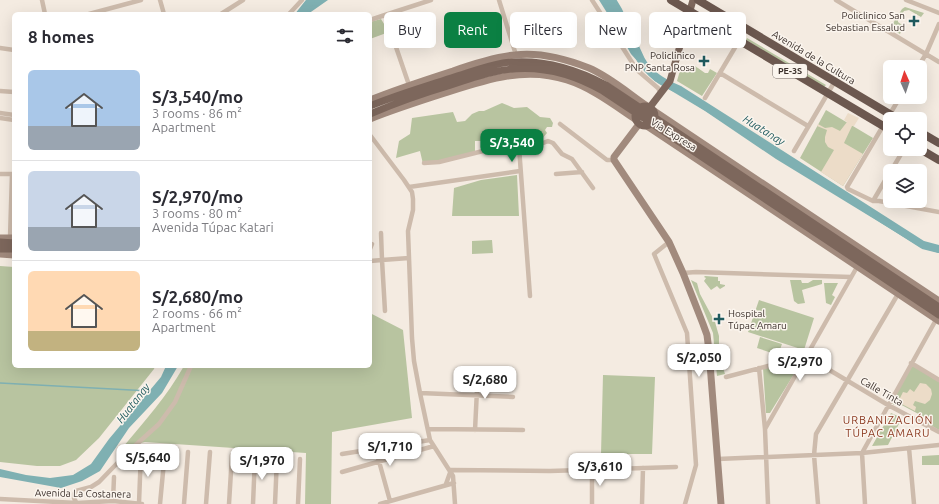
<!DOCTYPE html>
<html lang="en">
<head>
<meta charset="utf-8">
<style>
  body { margin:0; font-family:Ubuntu,sans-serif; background:#f7f7f7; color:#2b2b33; height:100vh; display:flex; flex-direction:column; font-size:15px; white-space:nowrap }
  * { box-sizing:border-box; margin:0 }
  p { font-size:13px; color:#7c7c81 }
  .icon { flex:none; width:22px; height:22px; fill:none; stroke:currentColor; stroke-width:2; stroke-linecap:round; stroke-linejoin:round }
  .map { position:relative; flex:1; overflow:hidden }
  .side { position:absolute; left:12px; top:12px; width:360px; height:356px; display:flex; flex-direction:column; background:#fff; border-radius:6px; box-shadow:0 4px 16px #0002 }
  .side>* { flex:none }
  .guide { position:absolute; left:384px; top:12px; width:380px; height:36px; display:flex; gap:8px }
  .needle { width:26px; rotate:357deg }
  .fabs { position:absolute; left:883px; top:60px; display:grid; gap:8px }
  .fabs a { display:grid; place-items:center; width:44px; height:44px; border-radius:6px; background:#fff; box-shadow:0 4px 16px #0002; font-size:20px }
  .price { position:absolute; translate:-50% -34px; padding:0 9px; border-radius:8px; background:#fff; color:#222; font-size:13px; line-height:26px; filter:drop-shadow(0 1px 2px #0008) }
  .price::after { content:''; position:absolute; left:50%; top:24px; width:12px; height:9px; margin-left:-6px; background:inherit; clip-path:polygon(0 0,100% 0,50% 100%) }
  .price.active { background:#0b8043; color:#fff }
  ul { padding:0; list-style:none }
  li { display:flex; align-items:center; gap:12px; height:100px; padding:0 16px }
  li+li { border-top:1px solid #e1e1e2 }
  li span { display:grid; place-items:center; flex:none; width:112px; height:80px; border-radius:6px; color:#555 }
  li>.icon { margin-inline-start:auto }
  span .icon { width:48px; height:48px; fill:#fffc; stroke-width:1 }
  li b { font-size:17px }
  h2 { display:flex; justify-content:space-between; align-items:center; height:48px; padding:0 16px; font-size:17px }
  .pill { padding:0 14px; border-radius:6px; background:#fff; box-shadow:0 4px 16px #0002; font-size:14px; line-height:36px }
  .pill.active { background:#0b8043; color:#fff }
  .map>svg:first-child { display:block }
  .green { fill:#b8c4a0 }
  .plaza { fill:#ecdcc8 }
  .water { fill:#7fb0b2 }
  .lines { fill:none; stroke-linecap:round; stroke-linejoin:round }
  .stream { stroke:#7fb0b2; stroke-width:1.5 }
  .river { stroke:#7fb0b2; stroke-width:8 }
  .minor { stroke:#cdbbac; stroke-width:4.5 }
  .secondary { stroke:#a18a7d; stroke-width:7 }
  .primary { stroke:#7d675c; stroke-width:7 }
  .trunk { stroke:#6c584f; stroke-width:8 }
  .poi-dot { fill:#1f5a5e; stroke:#fbf5ee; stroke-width:1.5 }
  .labels { text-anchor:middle; stroke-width:3; stroke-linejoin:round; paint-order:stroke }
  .shield { fill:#fbf5ee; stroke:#756b66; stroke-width:1 }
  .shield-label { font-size:9px; font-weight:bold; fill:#3b302b }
  .poi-label { font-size:10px; fill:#3b302b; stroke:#fbf5ee; text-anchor:end }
  .street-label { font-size:10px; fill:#3b302b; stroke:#fbf5ee }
  .water-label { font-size:11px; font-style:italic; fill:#1f5a5e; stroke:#fbf5ee }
  .neighbourhood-label { font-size:11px; letter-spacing:1px; fill:#8c3b22; stroke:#fbf5ee }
</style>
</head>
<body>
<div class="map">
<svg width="939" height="504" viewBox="0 0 939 504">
  <rect width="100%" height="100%" fill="#f4ebe1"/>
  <path class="green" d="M905,7L924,13L921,17L909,10L904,11L898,20V22L902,25L900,28L902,29L900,34L890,28L902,9Z
    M548,12L552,15L547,25L515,35L511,25L544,15V14Z
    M381,19L389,32L370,39V22Z
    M747,38L826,85L824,87L746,40Z
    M687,65L691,67L695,66L705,73H708L710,69L717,73L702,96L677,81L681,67L685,69Z
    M502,103L514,108L527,107L540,117L550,118L553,123L552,127H547L545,130L547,133L541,140L487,150L483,141H475V153L423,164L420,151L396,158L399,141L410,134L412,118L453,112L457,122L465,121L472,114L479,111H484Z
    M826,110L873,138L843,186L800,158Z
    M517,175L519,216H452L454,188L481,180Z
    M492,240L493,253L472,254V241Z
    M0,266L14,267V366H155L154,369L99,438L76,460L60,466H37L0,462Z
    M705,276L718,277V281H720V284L725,285V286L720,289L717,286L711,290L704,281L706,278L704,277Z
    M691,280L697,283L700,294L715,322L719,336V355L725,374L717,376L713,333Z
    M790,280H801L802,283H808L813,280H822V284L802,290L805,303L798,304L794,301Z
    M824,283H838L832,295L835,297L831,305L826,303Z
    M759,300L814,318L804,350L748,332Z
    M370,313L403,330L412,418L332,432L331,504H305L306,453L145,442L123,447C145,421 167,396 184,366H370Z
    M760,337L782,344L778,355L757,348Z
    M804,358L770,413H766L763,368Z
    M913,364L939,381V430L925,422L926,418L896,402L894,405L891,402Z
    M603,375L655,377L652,454H601Z
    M891,413L902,418L888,445L872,446Z
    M939,455V465H922V456Z"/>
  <path class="plaza" d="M848,113L859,118L854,126H852L844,143L863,154L843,186L821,172L834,150L828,147L825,142V137L827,130L817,126L818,124L825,128L832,127L840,131L847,122L844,120Z
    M920,383L926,384L931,389L932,394L930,400L925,404L915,401L913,405L916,407L915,411L898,402L903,392L907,393L910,389L914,392Z"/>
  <path class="water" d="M311,0H328L308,14H300Z
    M599,0H612C629,26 634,62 661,81C666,85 674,87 680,90L923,245L939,249V253L920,247L776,159L705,111L655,81L631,54L614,24Z
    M166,366H178L162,393L129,428L100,471L82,481L61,488L0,477V469L26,475L50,478L73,475L91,464L109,439L161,377Z"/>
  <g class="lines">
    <path class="stream" d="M0,383L150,391"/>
    <path class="river" d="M612,0L618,10L641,60
      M300,14L311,0
      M640,58C649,75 663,83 680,90L923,245L939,249"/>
    <path class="minor" d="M42,0L45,14
      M160,0L164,14
      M499,0L516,55
      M592,0L637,70L658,88L661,93
      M836,0L939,62
      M906,0L939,13
      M89,14L141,0
      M221,14L243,0
      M289,14L302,0
      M370,20L385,15
      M0,48L14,50
      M918,67L926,54L939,24
      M720,73L808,126
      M409,85L385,15L431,0
      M0,91L14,92
      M900,97L847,187L848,189L873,201H879L939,212
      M705,98L746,29
      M0,113L14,115
      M0,118L14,120
      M560,124L607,160H614
      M370,135L404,180L412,192L413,199V210L408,231L412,338L414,361L420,393L430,440L453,476L455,504
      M794,151L835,81
      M424,163L439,162L487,150L519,147
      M891,171L904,149
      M0,174H14
      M556,174L582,172
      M409,187L520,171
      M873,201L890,172
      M10,238L12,174
      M669,242L654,254L687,333L696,465L685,504
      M370,249L372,244
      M370,261L382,260L381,233
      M683,273L696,272L851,277
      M530,296L519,147L536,146L548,141L553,143L562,154L572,159L593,188
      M385,311L382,260L409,258
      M911,363L939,380
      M759,368L765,429
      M726,377L806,356L888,405L939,432
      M420,393L513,397
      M428,429L523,430
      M475,430L478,370
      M372,436L390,501
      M909,448L914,504
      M342,454L430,440
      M718,459L862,453L939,445
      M342,472L434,446
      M446,484L451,470L550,471L676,467
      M0,499L77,503L113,501L142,504
      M113,501L114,477
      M139,503L141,452
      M77,504L74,498V494L76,491L91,487L99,482L128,452L159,424L175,402L191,366
      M160,504L165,451
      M184,504L188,452
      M206,504L210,452
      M229,504L232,455
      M253,504L255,457
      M275,504L277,458
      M298,504L300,459
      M380,504L454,483
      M592,504V469
      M642,504L643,468
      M768,504L765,429L857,267
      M818,504L814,455L816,434L898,294
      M865,504L862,453L937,318"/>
    <path class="secondary" d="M370,100C397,89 425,80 453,71C473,64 494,57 515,55C539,52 566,59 589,68C610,77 628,93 647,106
      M654,111L939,301
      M370,119C395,109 420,101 445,93C485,80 525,66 567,80C592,88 614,105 635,119
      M639,124L614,157V160L669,242L683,273L703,324L707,335L709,351L721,504
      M647,126L939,321
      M0,238H14
      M0,254L14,255"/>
    <path class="primary" d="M635 116a10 10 0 1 1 20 0a10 10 0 1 1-20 0Z
      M370,106C396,95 424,87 451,78C468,73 486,66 503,63C540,58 574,68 606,85L939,307
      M650,107L670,81L693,0
      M370,114C396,103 421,94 448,86C463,81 479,75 494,72C533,63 570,72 603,91L939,315
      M0,242L14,243
      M0,249H14"/>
    <path class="trunk" d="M671,0L890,130
      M698,0L898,119
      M920,132L939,143
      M920,149L939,160"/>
  </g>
  <g class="poi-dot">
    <path d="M912 15h4v4h4v4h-4v4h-4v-4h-4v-4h4z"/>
    <path d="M702 55h4v4h4v4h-4v4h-4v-4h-4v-4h4z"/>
    <path d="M717 313h4v4h4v4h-4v4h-4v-4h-4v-4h4z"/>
  </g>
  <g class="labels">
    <rect class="shield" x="773" y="64" width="34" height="14" rx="3"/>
    <g class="shield-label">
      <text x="790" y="74">PE-3S</text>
    </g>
    <g class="poi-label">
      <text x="905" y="19">Policlinico San<tspan x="905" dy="12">Sebastian Essalud</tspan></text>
      <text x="695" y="59">Policlinico<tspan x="695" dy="12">PNP Santa Rosa</tspan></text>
      <text x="728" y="317" text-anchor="start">Hospital<tspan x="728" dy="12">Túpac Amaru</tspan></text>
    </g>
    <g class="street-label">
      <text transform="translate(814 57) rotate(31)" y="4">Avenida de la Cultura</text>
      <text transform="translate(674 134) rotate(32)" y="4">Vía Expresa</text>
      <text transform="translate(882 391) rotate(30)" y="4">Calle Tinta</text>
      <text transform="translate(83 493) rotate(1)" y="4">Avenida La Costanera</text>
    </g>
    <g class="water-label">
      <text transform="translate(764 130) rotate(32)" y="4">Huatanay</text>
      <text transform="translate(133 403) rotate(-52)" y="4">Huatanay</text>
    </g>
    <g class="neighbourhood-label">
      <text x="888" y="424">URBANIZACIÓN<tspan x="888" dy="13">TÚPAC AMARU</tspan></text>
    </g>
  </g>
</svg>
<div class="fabs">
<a><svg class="needle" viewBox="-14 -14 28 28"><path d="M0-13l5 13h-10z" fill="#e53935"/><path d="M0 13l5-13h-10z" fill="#7c7c81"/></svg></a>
<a><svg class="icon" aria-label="locate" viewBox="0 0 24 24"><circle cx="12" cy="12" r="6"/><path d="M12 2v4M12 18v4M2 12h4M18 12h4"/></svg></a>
<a><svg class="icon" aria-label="layers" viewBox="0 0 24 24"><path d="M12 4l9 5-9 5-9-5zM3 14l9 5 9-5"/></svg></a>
</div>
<b class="price active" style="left:512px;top:163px">S/3,540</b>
<b class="price" style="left:699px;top:378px">S/2,050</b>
<b class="price" style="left:800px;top:382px">S/2,970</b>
<b class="price" style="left:485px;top:400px">S/2,680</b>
<b class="price" style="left:390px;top:467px">S/1,710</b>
<b class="price" style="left:148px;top:478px">S/5,640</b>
<b class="price" style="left:262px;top:481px">S/1,970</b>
<b class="price" style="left:600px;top:487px">S/3,610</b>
<div class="guide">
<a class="pill">Buy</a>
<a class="pill active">Rent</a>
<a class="pill">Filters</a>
<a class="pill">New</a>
<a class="pill">Apartment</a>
</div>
<section class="side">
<h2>8 homes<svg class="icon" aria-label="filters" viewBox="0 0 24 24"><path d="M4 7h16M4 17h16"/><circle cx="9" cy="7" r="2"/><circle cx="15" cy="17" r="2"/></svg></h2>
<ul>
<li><span style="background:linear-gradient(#a9c7e8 70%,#9aa5b1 0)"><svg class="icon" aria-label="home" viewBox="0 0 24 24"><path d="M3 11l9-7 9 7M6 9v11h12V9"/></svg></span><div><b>S/3,540/mo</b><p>3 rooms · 86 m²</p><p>Apartment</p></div></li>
<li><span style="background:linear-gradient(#c9d6e8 70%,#9aa5b1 0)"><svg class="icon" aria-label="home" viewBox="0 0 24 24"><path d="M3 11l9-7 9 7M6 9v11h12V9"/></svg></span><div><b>S/2,970/mo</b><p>3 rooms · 80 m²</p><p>Avenida Túpac Katari</p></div></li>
<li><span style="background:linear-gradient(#ffd9b3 75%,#c2b280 0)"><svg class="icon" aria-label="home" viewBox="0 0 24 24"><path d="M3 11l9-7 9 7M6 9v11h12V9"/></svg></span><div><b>S/2,680/mo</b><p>2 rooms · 66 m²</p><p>Apartment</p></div></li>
</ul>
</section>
</div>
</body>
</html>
